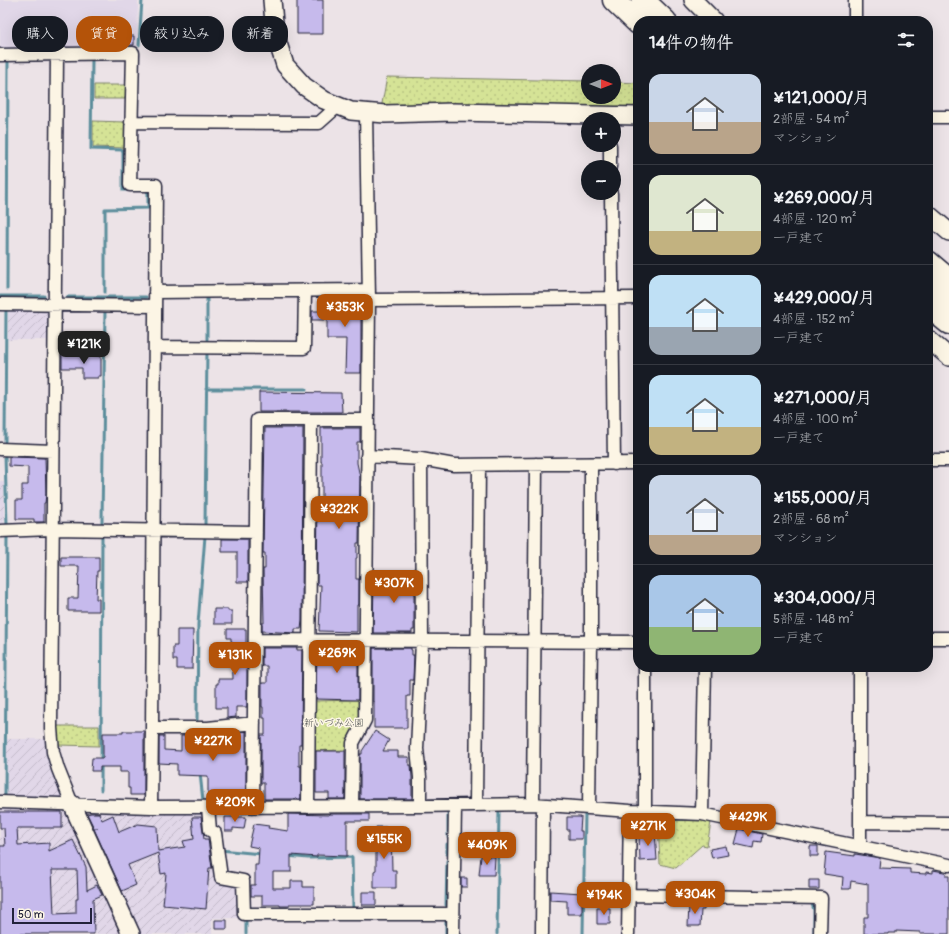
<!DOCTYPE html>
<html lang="ja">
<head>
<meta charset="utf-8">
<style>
  body { margin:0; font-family:Pangolin,"Klee One",sans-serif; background:#242831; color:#f1f3f6; height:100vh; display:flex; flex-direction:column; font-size:15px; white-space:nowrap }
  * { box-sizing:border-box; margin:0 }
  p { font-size:13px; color:#9ea1a6 }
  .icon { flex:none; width:22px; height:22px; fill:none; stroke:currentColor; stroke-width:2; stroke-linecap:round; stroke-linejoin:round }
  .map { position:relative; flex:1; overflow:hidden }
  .sheet { position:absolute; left:633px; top:16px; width:300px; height:656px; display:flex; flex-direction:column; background:#171b24; border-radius:16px; box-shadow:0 4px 16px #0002 }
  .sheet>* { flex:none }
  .banner { position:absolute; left:12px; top:16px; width:380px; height:36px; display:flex; gap:8px }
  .needle { width:26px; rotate:90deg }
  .buttons { position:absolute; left:581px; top:64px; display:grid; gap:8px }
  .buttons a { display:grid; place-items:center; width:40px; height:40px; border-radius:50%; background:#171b24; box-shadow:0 4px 16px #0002; font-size:20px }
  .scale { position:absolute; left:12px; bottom:10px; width:80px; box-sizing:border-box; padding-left:4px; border:2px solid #22223b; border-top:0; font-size:11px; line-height:14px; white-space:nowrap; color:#22223b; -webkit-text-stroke:3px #fcf5e5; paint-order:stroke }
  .price { position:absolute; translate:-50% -34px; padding:0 9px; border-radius:8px; background:#b45309; color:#fff; font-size:13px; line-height:26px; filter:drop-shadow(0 1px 2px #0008) }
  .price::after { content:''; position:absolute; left:50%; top:24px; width:12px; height:9px; margin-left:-6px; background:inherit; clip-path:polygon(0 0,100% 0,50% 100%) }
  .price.on { background:#222; color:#fff }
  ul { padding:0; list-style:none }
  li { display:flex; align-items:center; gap:12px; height:100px; padding:0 16px }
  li+li { border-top:1px solid #363941 }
  li span { display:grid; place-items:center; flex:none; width:112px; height:80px; border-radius:12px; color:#555 }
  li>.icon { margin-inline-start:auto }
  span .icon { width:48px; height:48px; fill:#fffc; stroke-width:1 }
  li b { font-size:17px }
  h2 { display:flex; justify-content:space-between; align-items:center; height:48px; padding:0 16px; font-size:17px }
  .chip { padding:0 14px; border-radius:16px; background:#171b24; box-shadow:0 4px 16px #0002; font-size:14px; line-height:36px }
  .chip.on { background:#b45309; color:#fff }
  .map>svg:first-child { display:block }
  .built { fill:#e1d7e8 }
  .industrial { fill:url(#industrial-furrows) }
  .grass { fill:url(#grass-dots); stroke:#7c8268 }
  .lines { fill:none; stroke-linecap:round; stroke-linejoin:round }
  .stream { stroke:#5d8e9c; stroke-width:3 }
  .building { fill:#c6baec; stroke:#22223b; fill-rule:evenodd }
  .street-casing { stroke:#22223b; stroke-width:15 }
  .secondary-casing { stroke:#22223b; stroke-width:20 }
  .highway-casing { stroke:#22223b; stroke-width:25 }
  .street { stroke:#fcf5e5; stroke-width:12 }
  .secondary { stroke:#fcf5e5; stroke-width:17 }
  .highway { stroke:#fcf5e5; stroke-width:22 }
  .labels { text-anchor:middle; stroke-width:3; stroke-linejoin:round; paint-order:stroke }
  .park-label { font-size:10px; fill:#4f5252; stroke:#fcf5e5 }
</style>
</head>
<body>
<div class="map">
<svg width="949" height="934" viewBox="0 0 949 934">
  <defs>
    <pattern id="industrial-furrows" width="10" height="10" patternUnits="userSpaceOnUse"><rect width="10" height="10" fill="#e1d7e8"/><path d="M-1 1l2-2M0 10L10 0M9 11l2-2" fill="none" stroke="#c1b8c8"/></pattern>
    <pattern id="grass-dots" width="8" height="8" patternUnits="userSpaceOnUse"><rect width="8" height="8" fill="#d5e396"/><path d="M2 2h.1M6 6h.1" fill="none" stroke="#b7c282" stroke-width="1.8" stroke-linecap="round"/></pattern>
  </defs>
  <rect width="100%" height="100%" fill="#ece3e7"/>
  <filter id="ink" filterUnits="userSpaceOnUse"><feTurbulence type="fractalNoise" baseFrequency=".025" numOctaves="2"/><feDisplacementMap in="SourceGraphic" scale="8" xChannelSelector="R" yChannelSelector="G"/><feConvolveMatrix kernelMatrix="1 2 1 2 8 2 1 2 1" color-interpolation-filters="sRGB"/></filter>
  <g filter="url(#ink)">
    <path class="built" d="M0,0H138L137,48L0,50Z"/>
    <path class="industrial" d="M8,309L46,310L50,313V340H8Z
      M0,481H4V527H0Z
      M7,739H46L63,796L59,799L7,798Z
      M0,807L64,809L120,934H0Z
      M90,809L200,811L205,815L210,835L217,878L237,885V918H212V934H136L85,816Z"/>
    <path class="grass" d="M387,77L588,81V97H614V82L638,83V116L380,114Z
      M94,85H127L125,99H94Z
      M93,121L125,122V148L93,147Z
      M360,700V718L347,741V750L313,751L314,701Z
      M56,726H99V746L58,745Z
      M699,820L711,822L707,846L702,845L676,868L660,864L658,821Z"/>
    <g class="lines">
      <path class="stream" d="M139,45L142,0
        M92,60L91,149L123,150V190H129
        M7,289L8,62
        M105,292V209L148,208V193L146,190H143
        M0,296H44
        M67,297H146
        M207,339V297
        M206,389H306
        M5,441L6,309
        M5,455L7,525
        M102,522L105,310
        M205,525L207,350
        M197,720L198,624L205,536
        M197,733V749
        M200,773L203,801
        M101,790L102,533
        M5,796L7,536
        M635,823L637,817L661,819H683
        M448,838V813
        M220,850L262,854
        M447,854V844
        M287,856L308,858L352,857L353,909
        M812,904L814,910V934
        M446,905L447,861
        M246,934V919
        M446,934V920
        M497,934L499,810
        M583,934L585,813"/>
    </g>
    <path class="building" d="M297,0H323V34H297Z
      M124,36H134V45H124Z
      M348,299H361V373H345L346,339H327V320H312V311H324V302H326V300H348Z
      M62,354L101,356V376H98V378H82V368H62Z
      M259,392L341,393L342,412H259Z
      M265,428H303L302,621L301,629H295V633L262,631V623H264L263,569H265V553H263Z
      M321,428H360V442H357V463L360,477L359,543H357V558H356V579H359V605H357V632L319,631L321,585H317L318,499H322V462H321Z
      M9,457L45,458L46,494L45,503H44V522H34V519H16V500H22V485H28V467L9,466Z
      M222,539H248V582H237V552H222Z
      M61,557H99V571H97L96,599H99V611H68V598H78L79,566H61Z
      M375,574H414V630H412V633H373L374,579H375Z
      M214,609H228V611H232V624H214Z
      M227,629H246V647H247V707H236V717L227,718V708H216V684H218V679H233L232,641H231V638H227Z
      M177,630H193L192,669H177V660H173V646H177Z
      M262,648H297V650H302L301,733V744H299V766H301V799H264V783H261V735H265V718H263V707H262V683H267V666H262Z
      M318,648H351V650H358V700L316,699L317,650H318Z
      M373,648H411V650H412V655H414L413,680H410V696H407V728H374V702H373Z
      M123,731H144V795H130V788H128V772H120V767H100V771H91L92,758H103V733H123Z
      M246,731V798L232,797V794L208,793V776L177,775V764L159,763V736H164V750L181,751V736H195V747L218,748V734Z
      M375,731L389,740L383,751H398V757H409V765H411L412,777V799H360V754H362V751Z
      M316,751H345V799H329V793H316Z
      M0,812H62V828H17L18,845L49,843V851L73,840L86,867L87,890L97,885L102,895L93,899L94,934H0V846H5L4,828H0ZM52,870H77L78,899H76V913L54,914Z
      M91,813H99L102,820L113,815L119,832L138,824L157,826L158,851L185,847L183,841L194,839L192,817H201L204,839H208L212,868H209L206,909L163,905L166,873L161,874L158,853L128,865L136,885L122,891L94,829L98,828H94L87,814Z
      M288,814L329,815V814H369V821H347V856L317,855V857L291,855V872H273V888H291V881H303V887H314V904H289V906H280V905H262V896H251V885H255V865H258L259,848L249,846L254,824L269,826L268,828L288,831Z
      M225,817H246L244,829L233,828V831H225Z
      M567,817H581L580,831H582V839H569V830H567Z
      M376,827H386V830H391L392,870H396V888H374V871L376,870Z
      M739,829L762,834L761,842L754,841L753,848L735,844Z
      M643,832H655L657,860L640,861L639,835L644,834Z
      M726,846L728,855L712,858L710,849Z
      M810,846H818V856H810Z
      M826,852L855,856V854L880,858L879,868L910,869V873L926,874V872L933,873V870L944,872L946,873V876H949V934H920V932L896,931V933H888V934H864V917H868V884L851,881L850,889H842L843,877L824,874Z
      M481,856L495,857L494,875H479Z
      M461,878H467V887H461Z
      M809,880H819V889H809Z
      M550,891L582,893V914H567V901L550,900Z
      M362,892H376V905H362Z
      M695,904H704V910H701L700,926H688L689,905H695Z
      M597,908H610V924H597Z
      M215,920H227V929H215Z"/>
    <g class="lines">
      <defs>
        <path id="street" d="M855,0V21
          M57,54L51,728L53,752L58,769L72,804
          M0,55L133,53L130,185H156L152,728H208L254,723
          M928,117H949
          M131,122L319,123L338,106
          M610,145V167
          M611,193L614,464
          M155,292L369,290
          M369,300L638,298
          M0,304L155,306
          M155,347L304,348L305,290
          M0,449L53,451
          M367,456L421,459L454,465L638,463
          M928,460H949
          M0,531L52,529L256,532
          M928,638H949
          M255,640L638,642
          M860,667V847
          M0,802L151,807L420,806L533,804L630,811L702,814L949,865
          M533,804L536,464
          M476,805L479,465
          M352,806L353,743L365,720L369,300L366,112
          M420,806V777L417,749L422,641L421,459
          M151,807L152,728
          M208,807L210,830L215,833L221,877L243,881L244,914H453
          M253,807L257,420H368
          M308,807L311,420
          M589,808L591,642V464
          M645,812V667
          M702,814L705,667
          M861,822L949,823
          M629,895L821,898L820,934
          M453,934L455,806
          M542,934L543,805
          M628,934L630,811"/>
        <path id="secondary" d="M272,0L275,34L285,65L304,86L324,100L351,111L385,114L453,112L638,116
          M693,0L714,21
          M928,214L949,232
          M928,339L949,357
          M72,804L131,934"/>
        <path id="highway" d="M614,0L638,23
          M643,0L665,21
          M928,262L949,280
          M928,286L949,304
          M928,306L949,323"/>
      </defs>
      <use href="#street" class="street-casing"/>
      <use href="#secondary" class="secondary-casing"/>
      <use href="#highway" class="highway-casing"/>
      <use href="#street" class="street"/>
      <use href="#secondary" class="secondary"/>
      <use href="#highway" class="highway"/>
    </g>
  </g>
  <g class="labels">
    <g class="park-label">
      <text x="334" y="726">新いづみ公園</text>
    </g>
  </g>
</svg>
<div class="buttons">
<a><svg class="needle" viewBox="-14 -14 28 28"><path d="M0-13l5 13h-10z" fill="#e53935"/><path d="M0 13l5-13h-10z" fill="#9ea1a6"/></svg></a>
<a>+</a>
<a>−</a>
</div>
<div class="scale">50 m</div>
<b class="price" style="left:345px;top:328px">¥353K</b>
<b class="price on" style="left:84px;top:365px">¥121K</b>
<b class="price" style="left:339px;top:530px">¥322K</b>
<b class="price" style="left:394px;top:604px">¥307K</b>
<b class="price" style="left:337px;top:674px">¥269K</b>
<b class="price" style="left:235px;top:676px">¥131K</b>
<b class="price" style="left:213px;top:762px">¥227K</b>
<b class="price" style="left:235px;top:823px">¥209K</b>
<b class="price" style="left:748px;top:838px">¥429K</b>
<b class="price" style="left:648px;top:847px">¥271K</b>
<b class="price" style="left:384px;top:860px">¥155K</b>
<b class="price" style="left:487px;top:866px">¥409K</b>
<b class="price" style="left:695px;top:915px">¥304K</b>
<b class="price" style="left:604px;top:916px">¥194K</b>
<div class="banner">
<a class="chip">購入</a>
<a class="chip on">賃貸</a>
<a class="chip">絞り込み</a>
<a class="chip">新着</a>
</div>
<section class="sheet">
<h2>14件の物件<svg class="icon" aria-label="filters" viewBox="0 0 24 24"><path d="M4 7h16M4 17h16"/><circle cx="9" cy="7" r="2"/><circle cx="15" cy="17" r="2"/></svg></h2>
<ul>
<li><span style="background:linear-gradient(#c9d6e8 60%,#b9a48a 0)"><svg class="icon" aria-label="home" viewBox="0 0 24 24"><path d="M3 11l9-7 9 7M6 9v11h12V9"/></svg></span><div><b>¥121,000/月</b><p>2部屋 · 54 m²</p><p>マンション</p></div></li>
<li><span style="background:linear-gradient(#dfe7d0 70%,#c2b280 0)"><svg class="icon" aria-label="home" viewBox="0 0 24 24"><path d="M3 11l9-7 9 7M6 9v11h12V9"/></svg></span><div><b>¥269,000/月</b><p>4部屋 · 120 m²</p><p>一戸建て</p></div></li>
<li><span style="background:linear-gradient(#bfe0f5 65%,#9aa5b1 0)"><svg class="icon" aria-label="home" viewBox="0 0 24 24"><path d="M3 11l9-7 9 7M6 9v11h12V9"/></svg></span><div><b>¥429,000/月</b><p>4部屋 · 152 m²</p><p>一戸建て</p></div></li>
<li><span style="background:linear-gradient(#bfe0f5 65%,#c2b280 0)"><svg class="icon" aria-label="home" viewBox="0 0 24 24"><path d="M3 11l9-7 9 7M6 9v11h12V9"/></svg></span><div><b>¥271,000/月</b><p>4部屋 · 100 m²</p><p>一戸建て</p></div></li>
<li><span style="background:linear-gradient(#c9d6e8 75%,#b9a48a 0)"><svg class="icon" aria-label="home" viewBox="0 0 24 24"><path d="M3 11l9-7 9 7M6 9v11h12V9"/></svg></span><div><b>¥155,000/月</b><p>2部屋 · 68 m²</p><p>マンション</p></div></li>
<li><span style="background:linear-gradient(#a9c7e8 65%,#8fb573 0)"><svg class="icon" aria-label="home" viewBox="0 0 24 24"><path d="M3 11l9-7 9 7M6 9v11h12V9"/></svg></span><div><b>¥304,000/月</b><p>5部屋 · 148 m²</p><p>一戸建て</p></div></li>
</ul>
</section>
</div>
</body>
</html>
